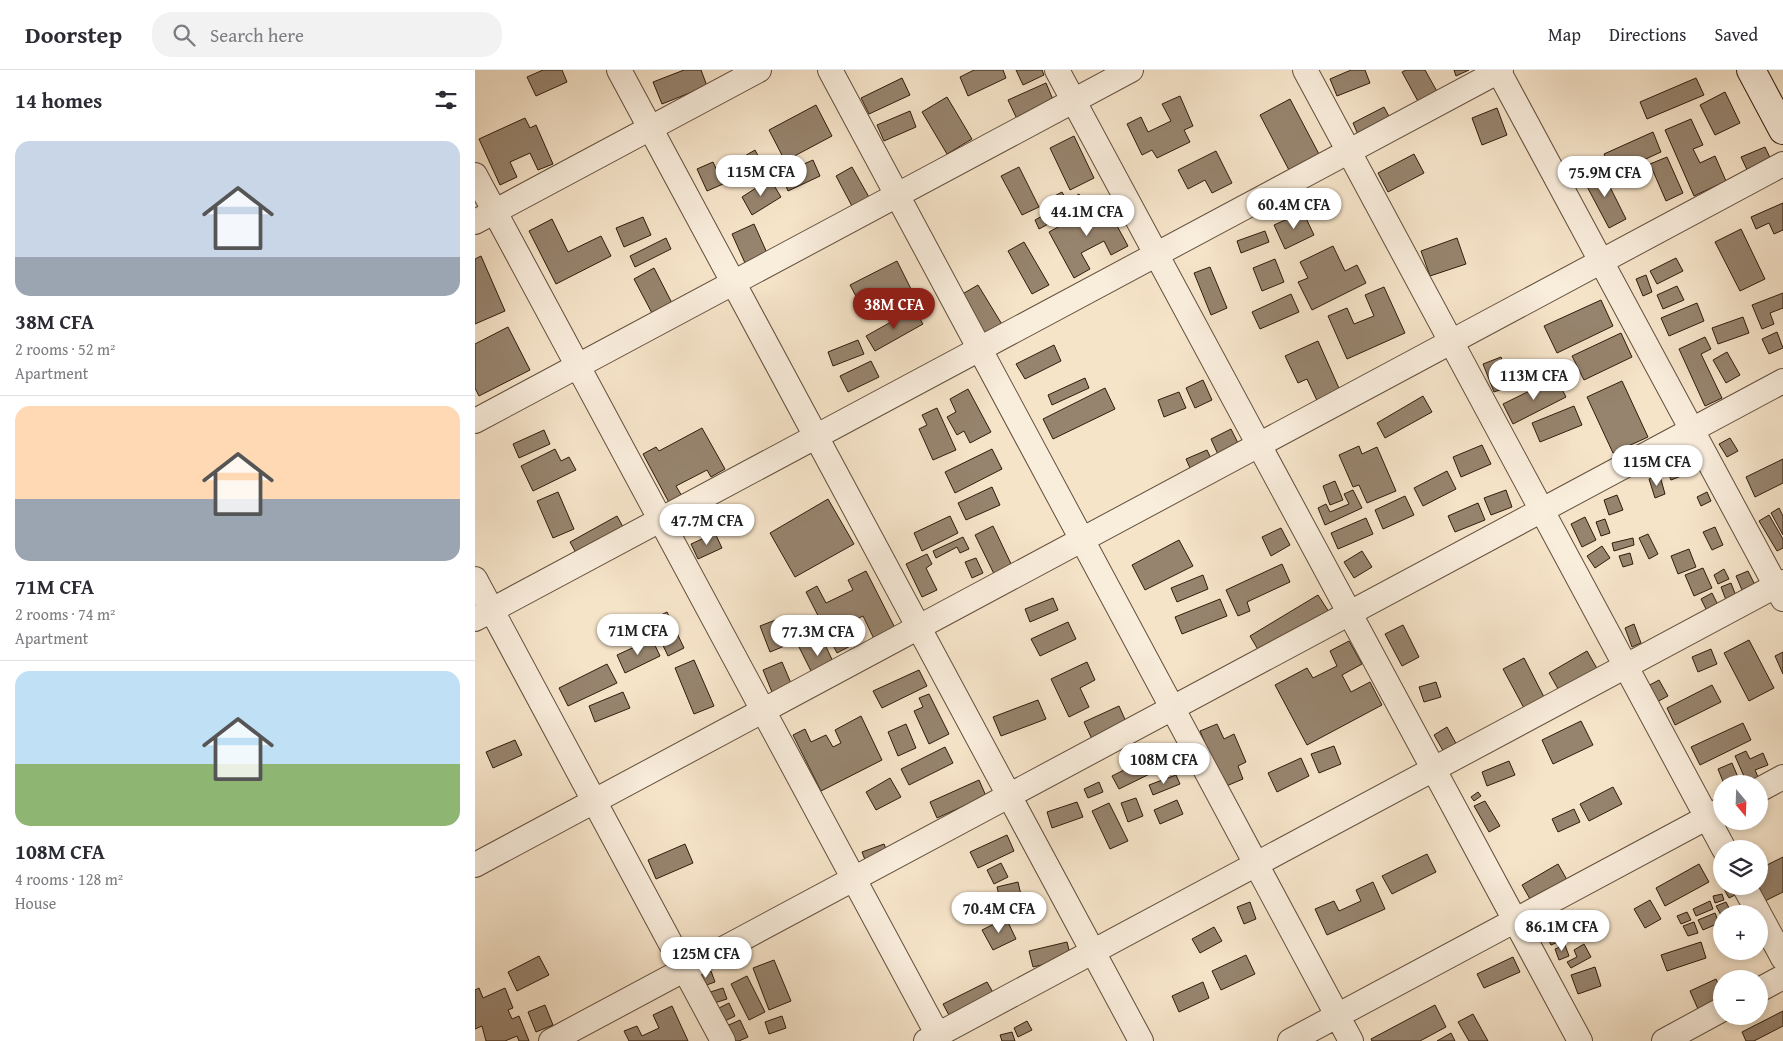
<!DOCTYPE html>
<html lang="en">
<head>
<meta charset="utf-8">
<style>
  body { margin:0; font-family:"Gentium Book Plus",serif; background:#f2f2f3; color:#2b2b33; height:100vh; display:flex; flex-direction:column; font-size:19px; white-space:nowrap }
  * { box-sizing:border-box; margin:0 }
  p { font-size:16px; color:#7c7c81 }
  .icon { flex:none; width:28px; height:28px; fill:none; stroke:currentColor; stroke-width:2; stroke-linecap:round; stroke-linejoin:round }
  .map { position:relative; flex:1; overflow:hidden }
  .drawer { display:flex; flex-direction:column; background:#fff; width:475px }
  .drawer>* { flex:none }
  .needle { width:32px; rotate:161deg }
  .buttons { position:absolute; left:1238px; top:705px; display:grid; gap:10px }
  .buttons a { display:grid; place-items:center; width:55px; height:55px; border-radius:50%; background:#fff; box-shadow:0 2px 8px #0003; font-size:25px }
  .price { position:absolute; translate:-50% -42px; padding:0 11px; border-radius:18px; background:#fff; color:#222; font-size:16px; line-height:32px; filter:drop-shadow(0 1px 2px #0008) }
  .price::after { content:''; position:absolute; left:50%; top:30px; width:15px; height:11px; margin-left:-8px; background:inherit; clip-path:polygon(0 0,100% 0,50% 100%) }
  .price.active { background:#8f2418; color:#fff }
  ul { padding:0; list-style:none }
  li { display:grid; align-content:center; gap:10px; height:265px; padding:0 15px }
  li+li { border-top:1px solid #e1e1e2 }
  li span { display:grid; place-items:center; height:155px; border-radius:15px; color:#555 }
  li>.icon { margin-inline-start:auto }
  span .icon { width:90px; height:90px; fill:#fffc; stroke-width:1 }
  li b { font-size:21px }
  h2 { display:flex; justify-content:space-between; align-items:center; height:60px; padding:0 15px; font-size:21px }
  header { display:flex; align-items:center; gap:30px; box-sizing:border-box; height:70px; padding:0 25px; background:#fff; border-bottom:1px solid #e1e1e2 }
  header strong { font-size:24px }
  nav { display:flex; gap:28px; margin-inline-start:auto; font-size:18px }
  .search { width:350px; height:45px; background:#f2f2f3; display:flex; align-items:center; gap:12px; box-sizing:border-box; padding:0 18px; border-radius:20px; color:#7c7c81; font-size:19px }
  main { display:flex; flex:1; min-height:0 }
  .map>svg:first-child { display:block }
  .building { fill:#97846e; stroke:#311c0c }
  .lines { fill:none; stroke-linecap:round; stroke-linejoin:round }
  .minor-casing { stroke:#624e3b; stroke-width:26 }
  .secondary-casing { stroke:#311c0c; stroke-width:30 }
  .minor { stroke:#f9eddc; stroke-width:24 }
  .secondary { stroke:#f9eddc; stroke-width:28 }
</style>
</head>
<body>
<header>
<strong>Doorstep</strong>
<div class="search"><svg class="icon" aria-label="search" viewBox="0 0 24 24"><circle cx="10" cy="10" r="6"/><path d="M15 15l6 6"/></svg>Search here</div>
<nav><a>Map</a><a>Directions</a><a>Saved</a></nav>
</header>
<main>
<section class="drawer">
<h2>14 homes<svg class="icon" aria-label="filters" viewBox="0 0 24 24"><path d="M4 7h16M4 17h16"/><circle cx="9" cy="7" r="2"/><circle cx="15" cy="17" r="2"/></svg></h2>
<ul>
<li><span style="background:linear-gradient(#c9d6e8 75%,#9aa5b1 0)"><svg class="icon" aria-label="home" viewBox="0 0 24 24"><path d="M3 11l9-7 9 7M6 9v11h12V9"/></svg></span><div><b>38M CFA</b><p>2 rooms · 52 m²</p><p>Apartment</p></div></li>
<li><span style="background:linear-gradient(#ffd9b3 60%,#9aa5b1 0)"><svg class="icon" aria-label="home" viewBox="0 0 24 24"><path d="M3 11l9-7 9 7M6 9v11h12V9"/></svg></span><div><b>71M CFA</b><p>2 rooms · 74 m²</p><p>Apartment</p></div></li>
<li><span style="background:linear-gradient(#bfe0f5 60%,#8fb573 0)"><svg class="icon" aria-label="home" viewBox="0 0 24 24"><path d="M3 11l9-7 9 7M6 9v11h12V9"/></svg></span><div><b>108M CFA</b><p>4 rooms · 128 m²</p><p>House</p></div></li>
</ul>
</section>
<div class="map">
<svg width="1308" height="971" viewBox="0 0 1308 971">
  <rect width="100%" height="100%" fill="#f6e4c9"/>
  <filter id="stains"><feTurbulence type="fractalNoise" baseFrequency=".004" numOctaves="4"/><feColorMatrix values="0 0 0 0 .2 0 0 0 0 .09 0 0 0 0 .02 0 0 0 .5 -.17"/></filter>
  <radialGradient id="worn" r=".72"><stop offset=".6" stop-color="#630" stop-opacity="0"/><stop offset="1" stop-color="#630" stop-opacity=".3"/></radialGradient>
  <path class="building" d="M68,0H87L92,12L61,26L52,7Z
    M209,0H226L232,16L187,34L178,12Z
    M499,0H528L531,8L493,26L485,7Z
    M541,0H567L569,5L548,15Z
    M876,0H890L895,13L862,26L855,9Z
    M931,0H950L964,25L945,35L927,2Z
    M979,0H994L981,6Z
    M427,8L435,25L394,44L386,28Z
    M1221,8L1229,25L1172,49L1165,32Z
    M571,13L579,32L542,49L533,30Z
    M1250,22L1265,53L1240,65L1225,35Z
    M705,26L718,56L709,60L715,72L682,88L677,80L667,85L652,54L666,47L673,62L696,51L687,34Z
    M472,27L497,69L472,84L447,42Z
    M815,29L845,86L815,102L785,45Z
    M341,35L357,66L310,91L294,60Z
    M909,37L917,52L885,69L878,53Z
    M1022,38L1032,65L1007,75L997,48Z
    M435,41L441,57L409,71L402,55Z
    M50,48L55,58L61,55L78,94L63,100L55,83L35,92L42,107L25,115L4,69Z
    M1216,49L1228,75L1218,79L1225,93L1240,86L1251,111L1219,126L1190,60Z
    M1178,62L1186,82L1138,104L1129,84Z
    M599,66L619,108L595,120L575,78Z
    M1290,77L1298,94L1274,104L1266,87Z
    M280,80L290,99L271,110L261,91Z
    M741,81L757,113L737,123L730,110L713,119L703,100Z
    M939,84L949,103L913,122L903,103Z
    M1192,87L1208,123L1191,131L1175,94Z
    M338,90L345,106L313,121L306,104Z
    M238,92L248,114L232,121L222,99Z
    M377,97L395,129L378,138L361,106Z
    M544,97L564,137L547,145L526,106Z
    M1126,99L1151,149L1134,158L1108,109Z
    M295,109L306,127L277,145L267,127Z
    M587,122L592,131L604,124L610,134L564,159L560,150L578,140L572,130Z
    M629,132L653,176L636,185L629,171L606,183L615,199L599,208L574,162Z
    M1308,133V160L1299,164L1294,153L1281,159L1276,147Z
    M828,142L839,165L810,179L799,155Z
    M168,147L176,165L149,177L141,158Z
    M77,149L93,182L126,166L136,186L81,214L54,161Z
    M279,154L292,183L270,193L257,164Z
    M1266,159L1290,209L1265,221L1240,172Z
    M790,161L794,172L766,183L762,171Z
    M191,168L196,179L160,197L155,186Z
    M982,168L991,194L955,206L946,181Z
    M549,172L574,215L557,224L533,181Z
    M858,176L870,201L882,195L891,213L837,240L823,212L833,208L825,192Z
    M6,186L30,241L0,254V189Z
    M1201,188L1208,201L1182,214L1175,201Z
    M800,189L809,212L787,221L778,198Z
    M422,191L437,221L391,245L375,215Z
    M735,197L752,238L736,245L719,203Z
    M179,198L198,235L178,245L159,209Z
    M1171,205L1177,222L1168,226L1161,209Z
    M503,215L528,256L508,267L484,226Z
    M1202,216L1209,230L1188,239L1182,225Z
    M909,217L930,263L872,289L853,246L872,238L879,254L899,246L890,225Z
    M1308,223V238L1295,243L1299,254L1287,259L1277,235Z
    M816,224L824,242L785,259L777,242Z
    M1126,230L1138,256L1082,283L1069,256Z
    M1222,233L1229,251L1194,266L1186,248Z
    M439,239L448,254L400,281L391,266Z
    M1268,247L1274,263L1243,274L1237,258Z
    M33,257L55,300L4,326L0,318V274Z
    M1302,262L1308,278L1294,284L1287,269Z
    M1146,263L1157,287L1109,310L1097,286Z
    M1230,267L1236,279L1226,284L1247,328L1230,336L1204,279Z
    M383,270L389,284L358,296L353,282Z
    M843,271L867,325L844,335L832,309L823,313L810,286Z
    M579,275L586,291L550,309L541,294Z
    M1252,282L1265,305L1251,313L1238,290Z
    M1026,287L1036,316L1019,322L1008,294Z
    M396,291L404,307L373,322L365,306Z
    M610,308L614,318L577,335L573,325Z
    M1081,308L1091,327L1038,354L1028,334Z
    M728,310L737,330L720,338L711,318Z
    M1147,311L1173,367L1138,383L1112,327Z
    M630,318L640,339L578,369L568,349Z
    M493,319L516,362L495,373L489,361L482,365L472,347L481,342L475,329Z
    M704,322L711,338L689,347L683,330Z
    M948,326L957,342L910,368L902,353Z
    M1099,336L1107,355L1065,372L1057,353Z
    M462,338L481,380L458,390L444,359L452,355L447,345Z
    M227,358L250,399L236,407L232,400L201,416L211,433L198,440L168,384L181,377L184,381Z
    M756,359L767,381L746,391L736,369Z
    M69,360L75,374L44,388L38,374Z
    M1255,368L1263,381L1252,387L1244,374Z
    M1007,375L1016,394L986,407L978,387Z
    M884,376L887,384L902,377L921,421L892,433L884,415L878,417L864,385Z
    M80,379L86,391L94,387L101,400L58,421L46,396Z
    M517,379L527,399L480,423L470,402Z
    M732,380L740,397L719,407L711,389Z
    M1214,389L1219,401L1196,410L1191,398Z
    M1308,389V413L1280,427L1271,407Z
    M972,401L981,419L948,436L939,418Z
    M1185,406L1190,424L1180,428L1174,409Z
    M860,411L868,430L855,435L848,416Z
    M517,417L525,435L491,450L483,433Z
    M878,420L887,438L850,455L843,438L851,434L855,442L874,434L869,424Z
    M1031,420L1037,437L1016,445L1009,428Z
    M83,422L99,459L78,468L62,431Z
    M1232,422L1236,431L1226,436L1222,427Z
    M1142,425L1148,440L1134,445L1129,430Z
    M930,426L939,445L908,459L900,440Z
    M353,429L379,474L320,507L295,463Z
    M1003,433L1010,450L980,462L973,446Z
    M1304,438L1308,446V465L1296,443Z
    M1294,445L1308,469V478L1302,481L1284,451Z
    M142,446L152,464L105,490L95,472Z
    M475,446L483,463L447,481L439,463Z
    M1110,447L1121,470L1107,477L1096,454Z
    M891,448L898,464L863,479L856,463Z
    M1130,449L1135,463L1126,466L1121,452Z
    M518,456L539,500L521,508L500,465Z
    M1240,457L1248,475L1237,480L1228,462Z
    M806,458L815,475L796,486L787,467Z
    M240,463L247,478L223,489L216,474Z
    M1173,464L1183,484L1174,489L1164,468Z
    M488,467L494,479L485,483L482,477L461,488L458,481Z
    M1158,468L1159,475L1139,481L1137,473Z
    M704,470L718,496L670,520L657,495Z
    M1127,476L1135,488L1120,498L1112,486Z
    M1214,479L1221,497L1203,504L1196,486Z
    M887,481L897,497L879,508L869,492Z
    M1155,483L1158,494L1148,497L1144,486Z
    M452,484L457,494L451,498L462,520L447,527L431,494Z
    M501,488L508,503L497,508L490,492Z
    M807,494L815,512L772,532L775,541L763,546L751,520Z
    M1228,498L1237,518L1219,526L1210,505Z
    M1249,499L1254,509L1243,514L1239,505Z
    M391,501L421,560L400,571L388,546L374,553L383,572L362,583L331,522L342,516L351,533L378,520L373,510Z
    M1273,501L1280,515L1267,520L1261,506Z
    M728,505L733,519L702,532L696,518Z
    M1256,513L1261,526L1251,530L1246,517Z
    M1237,523L1243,535L1232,541L1226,529Z
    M843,525L854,542L785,583L775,566Z
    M578,528L583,540L555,552L550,539Z
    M745,529L752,546L707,564L700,547Z
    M192,542L209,578L193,586L176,550Z
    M303,549L312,575L295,582L285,556Z
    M593,552L601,569L565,586L556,569Z
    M1159,554L1166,573L1157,577L1150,558Z
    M928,555L944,587L927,596L910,564Z
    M346,566L361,598L340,609L324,577Z
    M177,569L185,586L150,603L142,585Z
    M1274,570L1299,618L1274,631L1249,583Z
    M874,571L887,594L867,605L876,622L895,612L907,635L832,675L800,615L832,598L838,608L862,596L855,581Z
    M1236,579L1242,594L1223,602L1217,587Z
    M1112,581L1124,602L1086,624L1074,603Z
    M1308,582V604L1300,586Z
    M1049,588L1070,629L1050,640L1028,599Z
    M219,590L239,636L219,644L200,598Z
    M307,592L318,618L299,627L288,600Z
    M612,592L620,610L605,618L614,637L594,647L576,609Z
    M132,594L142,613L93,636L84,618Z
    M444,600L452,616L407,638L398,621Z
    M1184,610L1193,626L1180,633L1171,617Z
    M961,612L966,627L949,632L944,617Z
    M1237,615L1246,632L1200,655L1192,638Z
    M148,622L155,638L120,652L114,636Z
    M454,624L474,664L454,674L439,641L448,637L444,628Z
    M563,630L571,649L526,666L518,647Z
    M644,636L652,654L617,669L609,652Z
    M386,646L407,690L346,721L318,665L330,659L336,672L351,665L358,677L366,673L360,660Z
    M1106,651L1118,675L1078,694L1067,670Z
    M1268,653L1276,670L1225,695L1216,677Z
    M431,654L441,678L423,686L413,662Z
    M742,654L749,669L759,664L771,692L763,696L768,709L749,717L725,661Z
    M972,657L983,677L970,684L959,665Z
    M40,670L47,685L18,698L11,682Z
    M859,676L866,694L844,703L836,684Z
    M470,677L478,693L434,715L426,699Z
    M687,681L693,695L644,719L637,706Z
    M1271,681L1275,689L1288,683L1293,695L1280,700L1283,707L1272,713L1260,686Z
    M826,688L834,706L802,722L793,703Z
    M1034,691L1040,705L1012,716L1007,702Z
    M1257,693L1265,712L1249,714L1243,699Z
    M701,705L705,714L678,725L674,715Z
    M415,708L426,727L401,740L391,722Z
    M504,710L511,726L462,748L455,732Z
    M624,712L628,722L613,728L609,719Z
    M1138,717L1147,734L1114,751L1105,734Z
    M1003,722L1006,726L999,731L996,727Z
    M661,728L668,746L653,752L646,733Z
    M702,730L708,744L685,754L679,740Z
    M1010,731L1025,756L1014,762L999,736Z
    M602,732L608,747L577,758L572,742Z
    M634,733L653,771L635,779L617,741Z
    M1099,739L1105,752L1083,762L1077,749Z
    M532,765L539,781L503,798L495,782Z
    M210,774L218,793L181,809L173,790Z
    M409,774L414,786L392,795L387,782Z
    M952,784L961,802L917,824L907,806Z
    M1308,787V822L1290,831L1282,816L1284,799Z
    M526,793L533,807L519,814L512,800Z
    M1083,794L1095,815L1059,836L1047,815Z
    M1224,794L1234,812L1190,836L1181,818Z
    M543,812L547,829L526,834L522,817Z
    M898,812L910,839L852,865L840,839L859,831L864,841L886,831L881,820Z
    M1254,816H1257L1262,824L1254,828L1249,819Z
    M1247,824L1249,830L1240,833L1238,826Z
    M1175,830L1186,849L1170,858L1159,839Z
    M1235,831L1238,839L1221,846L1218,839Z
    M775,832L781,849L769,854L762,837Z
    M1251,832L1257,844L1246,845L1241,836Z
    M1212,842L1216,850L1206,854L1202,846Z
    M1240,843L1244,853L1228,860L1223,850Z
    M1122,847L1126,861L1117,864L1113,850Z
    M531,848L541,869L518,880L507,860Z
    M1219,852L1223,863L1213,866L1208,856Z
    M739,857L747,871L725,883L717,869Z
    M1090,862L1092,868L1076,875L1073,869Z
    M592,872L596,888L558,897L554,881Z
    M1226,872L1231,888L1192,901L1186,885Z
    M1109,874L1116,887L1096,898L1092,892L1102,887L1099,880Z
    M1090,875L1094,886L1084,890L1080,879Z
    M771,885L780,904L746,920L737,901Z
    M64,886L74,905L42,921L33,902Z
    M1038,887L1045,902L1009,918L1002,904Z
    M299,890L316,931L294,940L278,898Z
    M1120,897L1126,916L1103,924L1096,905Z
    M236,901L240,912L226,917L222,905Z
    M272,906L290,942L274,950L256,914Z
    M1241,909L1246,920V928L1223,939L1215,921Z
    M512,912L520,926L476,949L468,934Z
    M728,912L734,928L704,942L697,926Z
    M4,918L8,928L30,918L38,938L33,940L37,949L44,946L54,971H44L42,966L30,971H11L7,956L0,959V920Z
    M248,918L252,929L233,935L229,924Z
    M254,933L260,946L244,954L238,941Z
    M70,935L78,955L61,962L53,942Z
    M960,935L971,957L945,971H897L896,969Z
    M197,936L213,971H154L149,961L162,956L167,966L184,958L178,945Z
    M1308,941V956L1279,971H1271L1267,962Z
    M998,944L1013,971H994L983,952Z
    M307,946L311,958L294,964L290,952Z
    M265,950L273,967L264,971H253L247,958Z
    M552,951L557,960L543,967L539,958Z
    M537,962L540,971H527L525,965Z
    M976,963L980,971H962Z"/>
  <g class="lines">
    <defs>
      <path id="minor" d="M144,0L666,971
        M355,0L876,971
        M582,0L1105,971
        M830,0L1249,779
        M1023,0L1308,529
        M0,105L466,971
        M0,152L284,0
        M0,351L656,0
        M0,509L248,971
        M0,549L1026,0
        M1284,720L1308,707
        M0,795L1308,94
        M1269,816L1308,888
        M1284,920L1308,907
        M76,971L1308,311
        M451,971L1308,512
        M815,971L1246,740
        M1189,971L1246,940"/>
      <path id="secondary" d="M1276,0L1308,60"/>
    </defs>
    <use href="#minor" class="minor-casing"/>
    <use href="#secondary" class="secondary-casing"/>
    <use href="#minor" class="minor"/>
    <use href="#secondary" class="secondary"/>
  </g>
  <rect width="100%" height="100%" filter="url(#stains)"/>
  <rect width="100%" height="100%" fill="url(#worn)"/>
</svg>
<div class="buttons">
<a><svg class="needle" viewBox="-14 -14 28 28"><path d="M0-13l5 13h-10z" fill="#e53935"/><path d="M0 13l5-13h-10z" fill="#7c7c81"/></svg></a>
<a><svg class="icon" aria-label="layers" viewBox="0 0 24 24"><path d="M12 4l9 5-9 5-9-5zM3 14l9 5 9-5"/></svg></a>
<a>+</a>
<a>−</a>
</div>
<b class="price" style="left:286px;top:127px">115M CFA</b>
<b class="price" style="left:1130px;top:128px">75.9M CFA</b>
<b class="price" style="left:819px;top:160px">60.4M CFA</b>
<b class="price" style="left:612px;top:167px">44.1M CFA</b>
<b class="price active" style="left:419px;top:260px">38M CFA</b>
<b class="price" style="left:1059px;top:331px">113M CFA</b>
<b class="price" style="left:1182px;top:417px">115M CFA</b>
<b class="price" style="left:232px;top:476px">47.7M CFA</b>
<b class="price" style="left:163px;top:586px">71M CFA</b>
<b class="price" style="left:343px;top:587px">77.3M CFA</b>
<b class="price" style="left:689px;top:715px">108M CFA</b>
<b class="price" style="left:524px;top:864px">70.4M CFA</b>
<b class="price" style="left:1087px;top:882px">86.1M CFA</b>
<b class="price" style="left:231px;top:909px">125M CFA</b>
</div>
</main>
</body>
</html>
